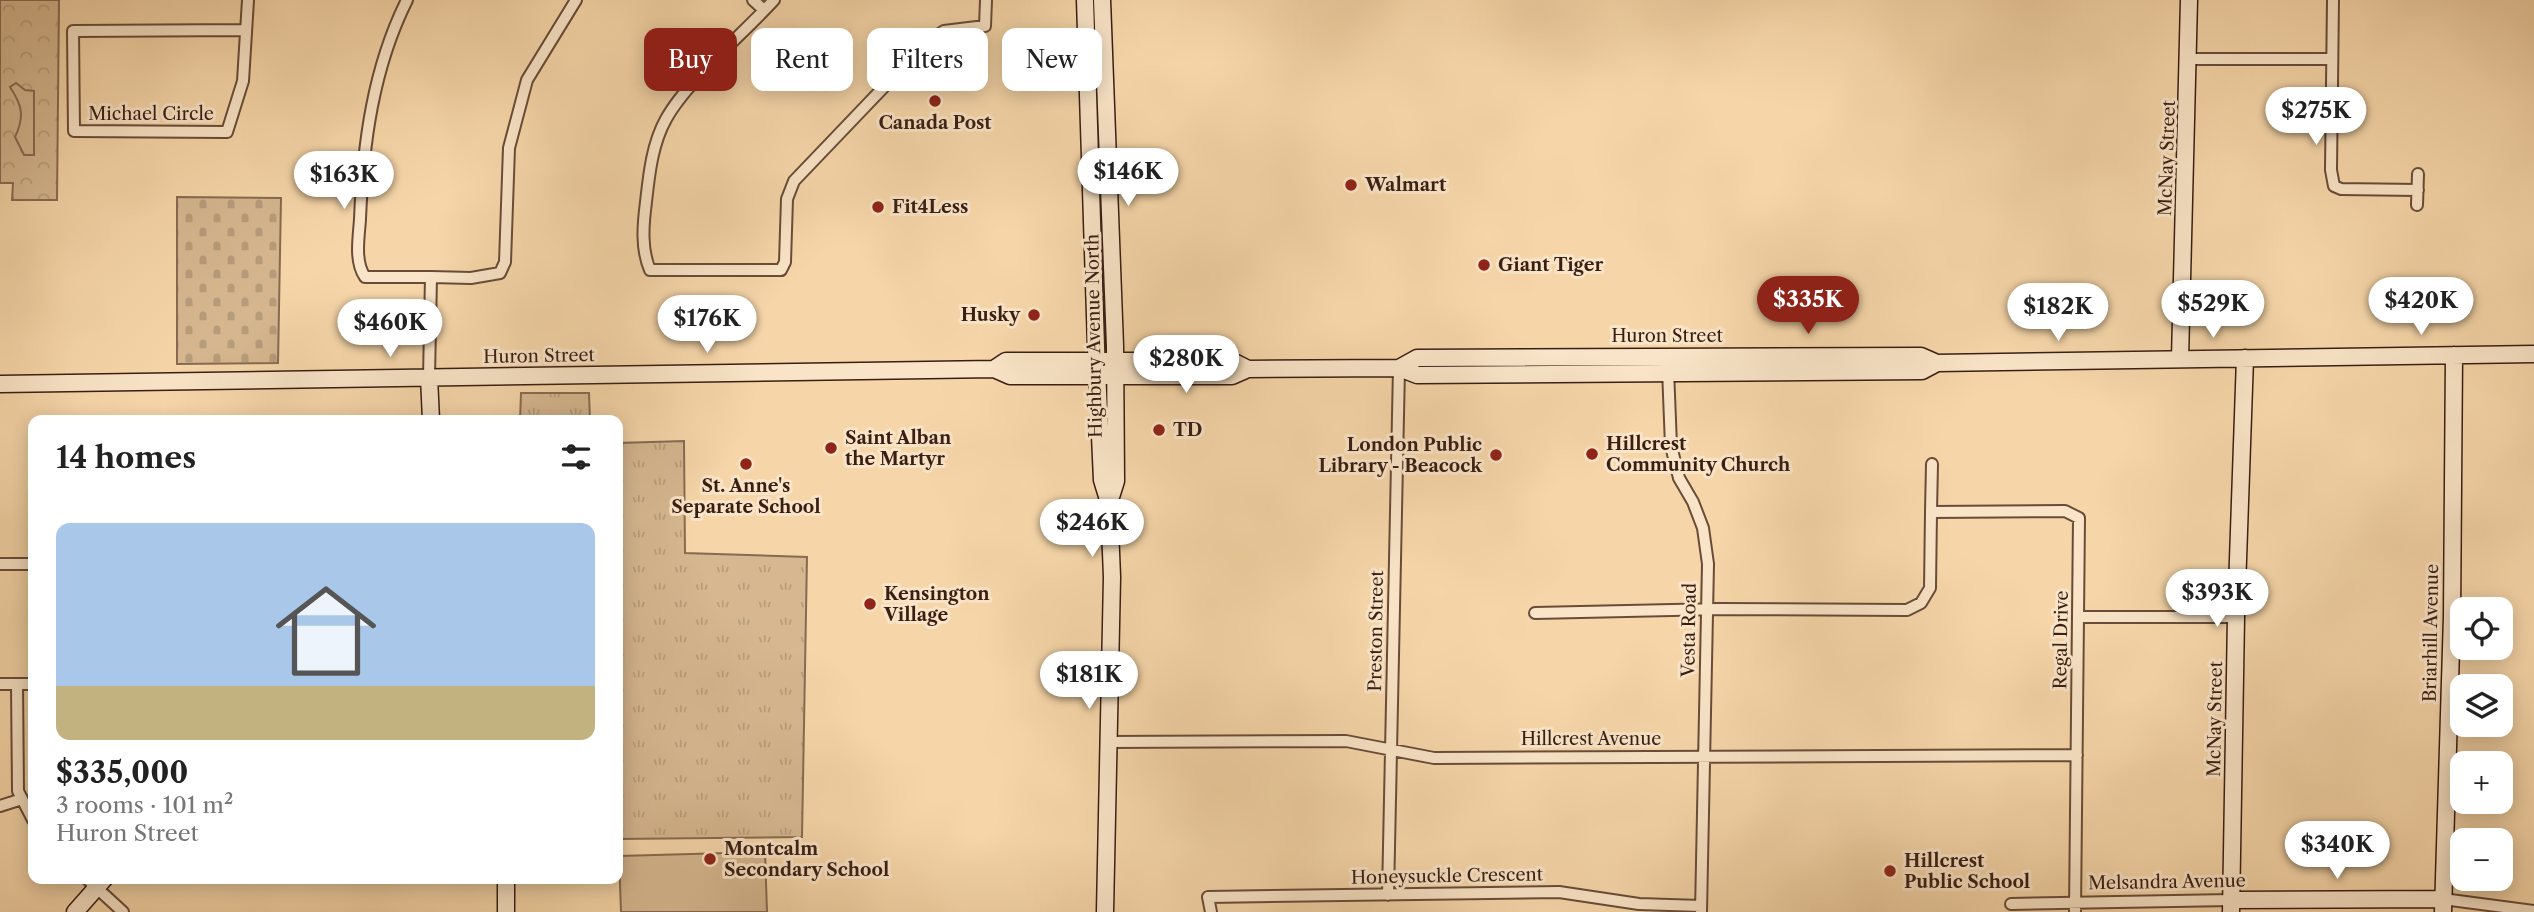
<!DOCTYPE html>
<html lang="en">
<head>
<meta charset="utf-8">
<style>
  body { margin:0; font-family:"Libre Caslon Text",serif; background:#f2f2f2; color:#222; height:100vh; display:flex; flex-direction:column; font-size:26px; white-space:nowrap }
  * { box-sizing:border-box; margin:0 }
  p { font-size:23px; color:#767676 }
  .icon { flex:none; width:38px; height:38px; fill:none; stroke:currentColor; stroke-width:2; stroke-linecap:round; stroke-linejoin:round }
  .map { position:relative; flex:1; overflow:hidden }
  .drawer { position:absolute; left:28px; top:415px; width:595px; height:469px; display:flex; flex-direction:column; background:#fff; border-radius:14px; box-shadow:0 4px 18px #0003 }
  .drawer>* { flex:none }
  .banner { position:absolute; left:644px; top:28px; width:665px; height:63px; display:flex; gap:14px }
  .controls { position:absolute; left:2450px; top:597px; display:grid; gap:14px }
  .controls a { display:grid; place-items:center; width:63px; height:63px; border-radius:14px; background:#fff; box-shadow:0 4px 18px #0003; font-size:35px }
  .price { position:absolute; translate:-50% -60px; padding:0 16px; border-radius:24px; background:#fff; color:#222; font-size:23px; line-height:46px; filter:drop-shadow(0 2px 4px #0008) }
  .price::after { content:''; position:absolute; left:50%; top:42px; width:21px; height:16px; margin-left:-10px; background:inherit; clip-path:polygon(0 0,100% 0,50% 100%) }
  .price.active { background:#8f2418; color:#fff }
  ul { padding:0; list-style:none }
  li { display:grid; align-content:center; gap:14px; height:371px; padding:0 28px }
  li+li { border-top:2px solid #e0e0e0 }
  li span { display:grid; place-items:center; height:217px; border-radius:14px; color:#555 }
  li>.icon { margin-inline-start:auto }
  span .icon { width:126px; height:126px; fill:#fffc; stroke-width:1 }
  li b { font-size:30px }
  h2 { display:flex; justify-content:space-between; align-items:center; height:84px; padding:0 28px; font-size:30px }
  .tag { padding:0 24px; border-radius:14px; background:#fff; box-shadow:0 4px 18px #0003; font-size:24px; line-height:63px }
  .tag.active { background:#8f2418; color:#fff }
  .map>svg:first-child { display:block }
  .grass { fill:url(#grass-tufts); stroke:#886a52; stroke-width:2 }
  .forest { fill:url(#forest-crowns); stroke:#886a52; stroke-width:2 }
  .cemetery { fill:url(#cemetery-stones); stroke:#886a52; stroke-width:2 }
  .pitch { fill:#d6b790; stroke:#886a52; stroke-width:2 }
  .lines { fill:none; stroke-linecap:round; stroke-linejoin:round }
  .street-casing { stroke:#684c39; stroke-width:14 }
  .secondary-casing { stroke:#391e14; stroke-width:19 }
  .street { stroke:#f9e4c7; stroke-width:10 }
  .secondary { stroke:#f9e4c7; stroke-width:16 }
  .poi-dot { fill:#8f2418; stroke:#f9e4c7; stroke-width:2.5 }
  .labels { text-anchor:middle; stroke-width:6; stroke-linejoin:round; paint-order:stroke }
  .street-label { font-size:18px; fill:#391e14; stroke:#f9e4c7 }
  .poi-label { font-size:18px; font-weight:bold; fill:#391e14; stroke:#f9e4c7; text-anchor:start }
</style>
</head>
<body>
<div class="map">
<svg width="2534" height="912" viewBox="0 0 2534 912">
  <defs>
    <pattern id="grass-tufts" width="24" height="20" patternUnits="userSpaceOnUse" patternTransform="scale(1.75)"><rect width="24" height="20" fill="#d6b790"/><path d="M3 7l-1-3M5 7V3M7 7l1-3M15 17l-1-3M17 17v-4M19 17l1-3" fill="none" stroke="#b89d7b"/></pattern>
    <pattern id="forest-crowns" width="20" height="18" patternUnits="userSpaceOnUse" patternTransform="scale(1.75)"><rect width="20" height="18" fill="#d6b790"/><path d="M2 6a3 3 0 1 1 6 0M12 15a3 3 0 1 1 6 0" fill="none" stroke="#b89d7b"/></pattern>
    <pattern id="cemetery-stones" width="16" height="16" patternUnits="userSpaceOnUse" patternTransform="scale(1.75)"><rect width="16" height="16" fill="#d6b790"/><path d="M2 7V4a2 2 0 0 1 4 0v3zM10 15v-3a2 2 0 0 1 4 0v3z" fill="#b89d7b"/></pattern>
  </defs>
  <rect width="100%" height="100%" fill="#f6d6a9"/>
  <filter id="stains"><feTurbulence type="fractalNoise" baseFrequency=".00286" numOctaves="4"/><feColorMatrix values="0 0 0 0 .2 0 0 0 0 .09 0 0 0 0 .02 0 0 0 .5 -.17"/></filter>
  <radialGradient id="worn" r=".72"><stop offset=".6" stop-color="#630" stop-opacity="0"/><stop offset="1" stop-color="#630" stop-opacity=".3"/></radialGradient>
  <path class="grass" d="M521,393H589L590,420H520Z
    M684,441L685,553L807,557L802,837L618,839V443Z"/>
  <path class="forest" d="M0,0H59L57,200H12L13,183H0Z"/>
  <path class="cemetery" d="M177,197L281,198L278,363L177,364Z"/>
  <path class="pitch" d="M16,83L25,90L34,91V155H24L15,137C25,116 22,105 10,87Z
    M765,852L767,912H621L619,856Z"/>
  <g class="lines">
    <defs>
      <path id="street" d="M407,0C373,68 363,144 360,219C359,237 354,261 365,277H431L429,377
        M753,0L764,10
        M774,0C743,34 687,81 666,119C652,144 649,175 646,202C643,225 641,249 650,270H781L785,262L787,199L794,181L925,44L944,31L985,26L986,0
        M2333,0L2331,170L2334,186L2341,189L2418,190
        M245,30L73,31L74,131L227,132L243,81L248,0
        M2189,59H2332
        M2417,205L2418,174
        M431,277L471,278L500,273L505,262L509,148L527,80L576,0
        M1668,369L1671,446L1679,478L1693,502L1703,528L1708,564L1701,912
        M1931,512L1932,464
        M0,564H33
        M1535,613L1718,609L1907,610L1921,603L1930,588L1931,512L2065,511L2079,518L2075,912
        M2079,617H2236
        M0,684H33
        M17,684L18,791L33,820
        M1107,742L1346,741L1434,758L2077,755
        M0,806L22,799
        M86,878L123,912
        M1388,895L1399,368
        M2443,899L2534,911
        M2011,904L2231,900
        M1211,912L1208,897L1559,892L1639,904L1701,906"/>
      <path id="secondary" d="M1085,0L1096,347L1102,480L1109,503L1112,577L1105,912
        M1102,0L1115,346L1116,481L1109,503
        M2180,359L2189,0
        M1399,368L1417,358L1921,356L1937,363
        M994,369L1006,361H1232L1248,369
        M429,377L431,420
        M0,384L994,369L1010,376H1232L1248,369L1399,368L1417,375L1922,371L1937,363L2534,354
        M2231,900L2443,899
        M75,912L105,878
        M506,912V878
        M2231,912L2236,617L2245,358
        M2443,912L2452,616L2454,355"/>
    </defs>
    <use href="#street" class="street-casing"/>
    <use href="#secondary" class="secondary-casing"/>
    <use href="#street" class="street"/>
    <use href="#secondary" class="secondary"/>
  </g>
  <g class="poi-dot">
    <circle cx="935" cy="101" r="7"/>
    <circle cx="1351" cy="185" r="7"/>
    <circle cx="878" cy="207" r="7"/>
    <circle cx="1484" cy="265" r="7"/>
    <circle cx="1034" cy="315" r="7"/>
    <circle cx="1159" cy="430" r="7"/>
    <circle cx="831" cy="448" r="7"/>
    <circle cx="1592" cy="454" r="7"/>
    <circle cx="1496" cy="455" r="7"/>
    <circle cx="746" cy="464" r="7"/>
    <circle cx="870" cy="604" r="7"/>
    <circle cx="710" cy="859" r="7"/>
    <circle cx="1890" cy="871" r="7"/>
  </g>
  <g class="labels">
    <g class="street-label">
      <text x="151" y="120">Michael Circle</text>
      <text transform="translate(2167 158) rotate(-88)" y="6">McNay Street</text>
      <text transform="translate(1094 336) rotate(-91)" y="6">Highbury Avenue North</text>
      <text x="1667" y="342">Huron Street</text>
      <text transform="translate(539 356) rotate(-1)" y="6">Huron Street</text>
      <text transform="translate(1689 630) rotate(-89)" y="6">Vesta Road</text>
      <text transform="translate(1376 631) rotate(-89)" y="6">Preston Street</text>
      <text transform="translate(2431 633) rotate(-89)" y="6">Briarhill Avenue</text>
      <text transform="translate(2061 640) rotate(-89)" y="6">Regal Drive</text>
      <text transform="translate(2215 719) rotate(-89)" y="6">McNay Street</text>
      <text x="1591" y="745">Hillcrest Avenue</text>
      <text transform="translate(1447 876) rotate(-1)" y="6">Honeysuckle Crescent</text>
      <text transform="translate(2167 882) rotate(-1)" y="6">Melsandra Avenue</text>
    </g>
    <g class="poi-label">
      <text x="935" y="129" text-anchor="middle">Canada Post</text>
      <text x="1365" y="191">Walmart</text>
      <text x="892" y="213">Fit4Less</text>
      <text x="1498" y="271">Giant Tiger</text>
      <text x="1020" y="321" text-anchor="end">Husky</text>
      <text x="1173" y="436">TD</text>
      <text x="845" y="444">Saint Alban<tspan x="845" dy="21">the Martyr</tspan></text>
      <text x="1606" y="450">Hillcrest<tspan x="1606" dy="21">Community Church</tspan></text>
      <text x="1482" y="451" text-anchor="end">London Public<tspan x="1482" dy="21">Library - Beacock</tspan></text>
      <text x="746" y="492" text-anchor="middle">St. Anne's<tspan x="746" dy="21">Separate School</tspan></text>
      <text x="884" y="600">Kensington<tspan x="884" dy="21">Village</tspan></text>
      <text x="724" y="855">Montcalm<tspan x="724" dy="21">Secondary School</tspan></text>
      <text x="1904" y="867">Hillcrest<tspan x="1904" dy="21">Public School</tspan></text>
    </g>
  </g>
  <rect width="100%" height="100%" filter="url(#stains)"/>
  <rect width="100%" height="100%" fill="url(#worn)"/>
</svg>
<div class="controls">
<a><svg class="icon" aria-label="locate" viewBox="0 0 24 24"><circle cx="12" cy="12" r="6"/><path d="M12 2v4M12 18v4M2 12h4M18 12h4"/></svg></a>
<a><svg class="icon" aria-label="layers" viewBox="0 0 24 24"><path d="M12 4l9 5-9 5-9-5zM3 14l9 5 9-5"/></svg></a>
<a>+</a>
<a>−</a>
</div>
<b class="price" style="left:2316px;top:147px">$275K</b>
<b class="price" style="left:1128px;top:208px">$146K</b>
<b class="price" style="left:344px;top:211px">$163K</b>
<b class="price active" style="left:1808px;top:336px">$335K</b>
<b class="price" style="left:2421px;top:337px">$420K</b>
<b class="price" style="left:2213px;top:340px">$529K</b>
<b class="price" style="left:2058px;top:343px">$182K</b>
<b class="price" style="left:707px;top:355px">$176K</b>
<b class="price" style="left:390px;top:359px">$460K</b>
<b class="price" style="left:1186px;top:395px">$280K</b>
<b class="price" style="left:1092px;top:559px">$246K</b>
<b class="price" style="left:2217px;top:629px">$393K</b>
<b class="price" style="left:1089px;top:711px">$181K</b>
<b class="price" style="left:2337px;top:881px">$340K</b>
<div class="banner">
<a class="tag active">Buy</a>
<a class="tag">Rent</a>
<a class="tag">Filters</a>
<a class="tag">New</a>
</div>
<section class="drawer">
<h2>14 homes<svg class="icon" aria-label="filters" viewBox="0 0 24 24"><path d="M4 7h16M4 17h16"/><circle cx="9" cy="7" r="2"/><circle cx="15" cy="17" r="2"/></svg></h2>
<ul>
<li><span style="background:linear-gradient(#a9c7e8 75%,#c2b280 0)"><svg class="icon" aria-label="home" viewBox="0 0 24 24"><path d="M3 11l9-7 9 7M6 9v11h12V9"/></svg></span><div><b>$335,000</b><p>3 rooms · 101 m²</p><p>Huron Street</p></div></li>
</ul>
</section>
</div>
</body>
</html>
